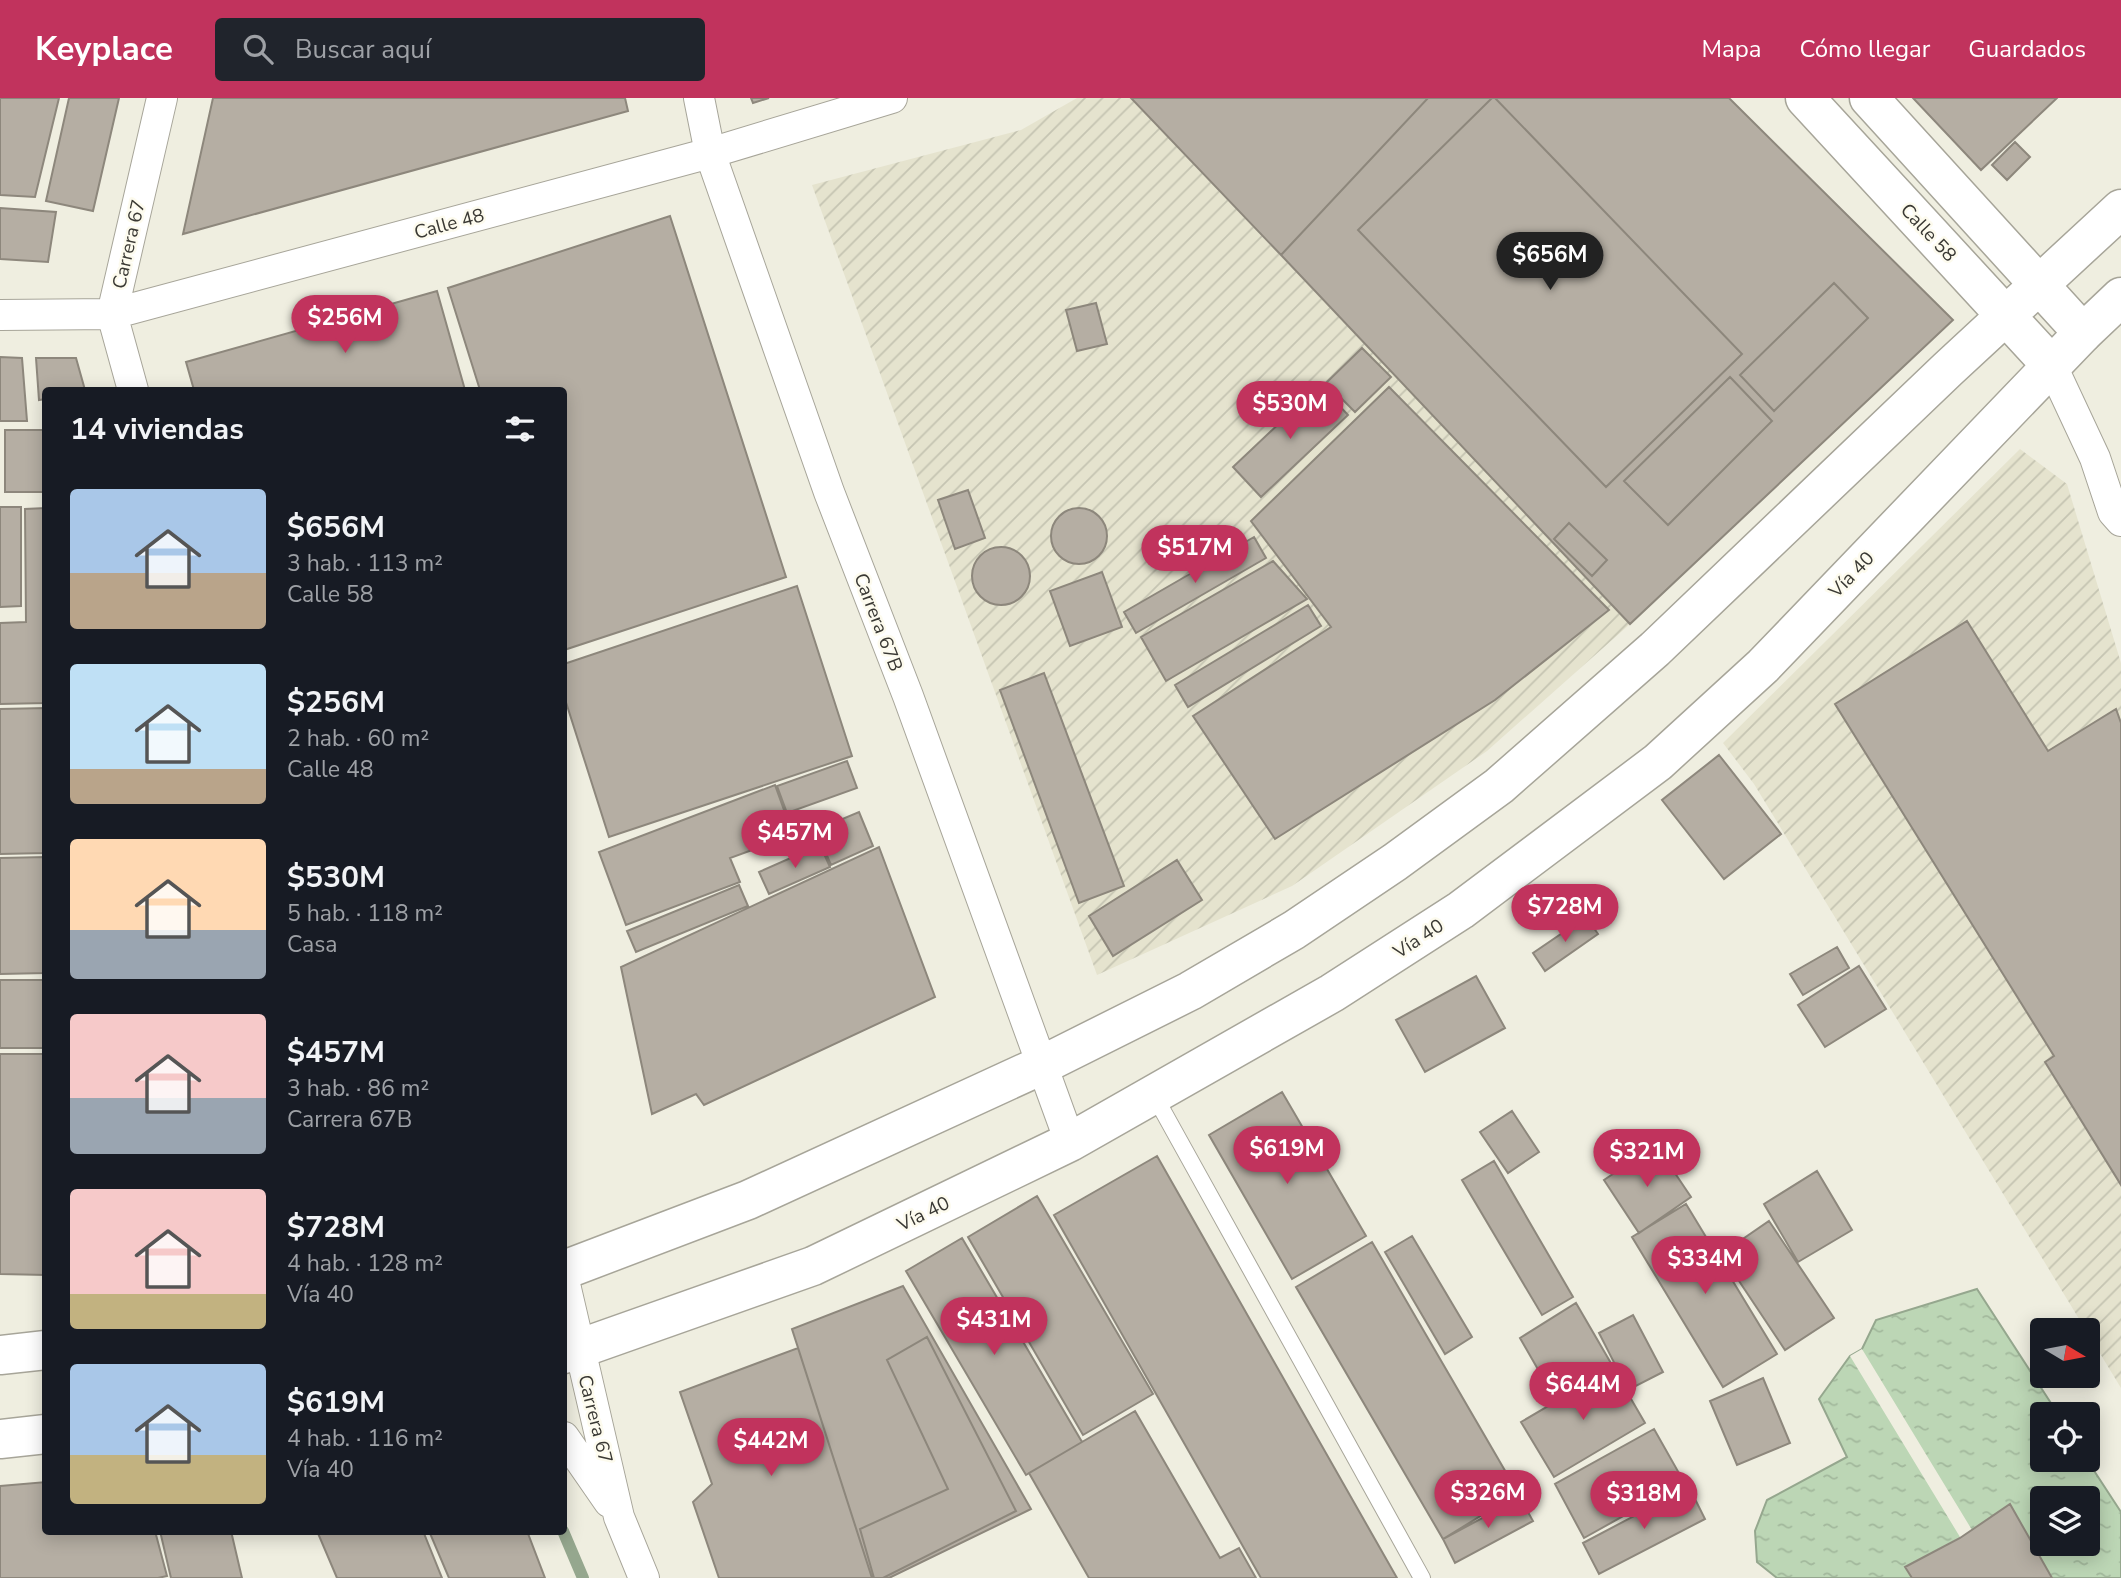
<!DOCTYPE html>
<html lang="es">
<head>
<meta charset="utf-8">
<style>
  body { margin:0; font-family:"Nunito Sans",sans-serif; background:#20242c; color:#f1f3f6; height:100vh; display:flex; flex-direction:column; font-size:26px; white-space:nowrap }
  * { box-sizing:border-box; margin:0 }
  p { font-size:23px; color:#9ea1a6 }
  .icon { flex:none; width:38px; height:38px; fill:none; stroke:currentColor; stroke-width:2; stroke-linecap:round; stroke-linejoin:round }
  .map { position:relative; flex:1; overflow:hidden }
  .sheet { position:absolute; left:42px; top:289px; width:525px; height:1148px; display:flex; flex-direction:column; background:#171b24; border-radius:7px; box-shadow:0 4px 18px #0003 }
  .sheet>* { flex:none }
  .needle { width:46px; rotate:100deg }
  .tools { position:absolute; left:2030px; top:1220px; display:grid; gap:14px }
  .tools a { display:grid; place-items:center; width:70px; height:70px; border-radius:7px; background:#171b24; box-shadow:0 4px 18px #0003; font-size:35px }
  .price { position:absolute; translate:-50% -60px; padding:0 16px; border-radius:24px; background:#c1335d; color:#fff; font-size:23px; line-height:46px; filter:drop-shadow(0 2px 4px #0008) }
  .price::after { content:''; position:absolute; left:50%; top:42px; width:21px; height:16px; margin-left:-10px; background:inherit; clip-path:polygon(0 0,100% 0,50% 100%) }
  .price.on { background:#222; color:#fff }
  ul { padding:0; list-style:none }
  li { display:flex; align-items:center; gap:21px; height:175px; padding:0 28px }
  li span { display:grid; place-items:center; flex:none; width:196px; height:140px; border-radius:7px; color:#555 }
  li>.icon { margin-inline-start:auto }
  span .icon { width:84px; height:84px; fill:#fffc; stroke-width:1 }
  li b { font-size:30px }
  h2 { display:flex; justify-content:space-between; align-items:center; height:84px; padding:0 28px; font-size:30px }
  header { display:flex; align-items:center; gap:42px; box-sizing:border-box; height:98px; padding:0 35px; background:#c1335d; color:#fff }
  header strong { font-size:33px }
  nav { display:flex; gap:38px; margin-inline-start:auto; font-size:24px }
  .search { width:490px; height:63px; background:#20242c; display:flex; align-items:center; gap:18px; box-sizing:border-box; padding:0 24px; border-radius:7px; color:#9ea1a6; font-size:26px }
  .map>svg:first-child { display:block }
  .industrial { fill:url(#industrial-furrows) }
  .water { fill:url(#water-ripples); stroke:#95a78e; stroke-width:2; fill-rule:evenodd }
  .pier { fill:#efeee0 }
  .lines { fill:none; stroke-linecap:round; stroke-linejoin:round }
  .stream { stroke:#95a78e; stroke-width:12 }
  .building { fill:#b5aea3; stroke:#8d877c; stroke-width:2 }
  .service-casing { stroke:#a7a599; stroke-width:18 }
  .minor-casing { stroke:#a7a599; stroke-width:32 }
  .tertiary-casing { stroke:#a7a599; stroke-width:41 }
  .trunk-casing { stroke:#a7a599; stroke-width:41 }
  .service { stroke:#fff; stroke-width:16 }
  .minor { stroke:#fff; stroke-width:30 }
  .tertiary { stroke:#fff; stroke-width:38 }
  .trunk { stroke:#fff; stroke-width:38 }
  .labels { text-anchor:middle; stroke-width:5; stroke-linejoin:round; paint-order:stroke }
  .street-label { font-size:19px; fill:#3a3934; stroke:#fdfbee }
</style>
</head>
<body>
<header>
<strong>Keyplace</strong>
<div class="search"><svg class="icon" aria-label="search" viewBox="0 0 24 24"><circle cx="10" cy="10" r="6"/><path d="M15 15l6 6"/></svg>Buscar aquí</div>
<nav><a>Mapa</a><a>Cómo llegar</a><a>Guardados</a></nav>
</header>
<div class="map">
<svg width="2121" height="1480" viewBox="0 0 2121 1480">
  <defs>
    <pattern id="industrial-furrows" width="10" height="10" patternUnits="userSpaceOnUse" patternTransform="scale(1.75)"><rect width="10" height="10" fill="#e5e3ce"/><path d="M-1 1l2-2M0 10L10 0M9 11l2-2" fill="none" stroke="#c5c4b2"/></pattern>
    <pattern id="water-ripples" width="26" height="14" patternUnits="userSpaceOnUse" patternTransform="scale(1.75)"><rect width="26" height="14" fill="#bcd6b5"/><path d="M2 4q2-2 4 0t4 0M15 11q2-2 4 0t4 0" fill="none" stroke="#a2b89c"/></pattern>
  </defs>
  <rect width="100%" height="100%" fill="#efeee0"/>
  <path class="industrial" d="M1077,0H1131L1630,526L1487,653L1292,788L1097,877L812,87L1021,32Z
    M2020,351L2067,386L2121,565V1290L1754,686L1723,645Z"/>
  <path class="water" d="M1977,1191L2058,1316H2042V1362H2087L2121,1414V1480H1777L1757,1464L1755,1433L1767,1402L1847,1359L1819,1301L1850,1258L1862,1251L1876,1222ZM2042,1400H2088V1446H2042Z"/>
  <path class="pier" d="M1862,1251L1972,1432L2052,1480H1912L1905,1469L1960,1439L1850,1258Z"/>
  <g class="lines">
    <path class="stream" d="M563,1433L583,1480"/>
  </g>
  <path class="building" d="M0,0H59L35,99L0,97Z
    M69,0H119L93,113L46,103Z
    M213,0H625L628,13L183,136Z
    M751,0H769L753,5Z
    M1131,0H1428L1281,157Z
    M1428,0H1729L1953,222L1630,526L1281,157Z
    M1492,0H1495L1742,256L1606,389L1358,132Z
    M1913,0H2057L1981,72Z
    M2015,44L2030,59L2007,82L1992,67Z
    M0,110L56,114L48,164L0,161Z
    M670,118L786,479L564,552V292H480L448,190Z
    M1834,185L1868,220L1774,313L1740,277Z
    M437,193L465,292H194L186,264Z
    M1096,205L1107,246L1077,253L1066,212Z
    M1362,250L1391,279L1355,314L1326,285Z
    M0,259L22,260L27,323H0Z
    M36,260H76L85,292H46V301L39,302Z
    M1730,279L1772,323L1668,427L1624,383Z
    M1320,287L1348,317L1261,399L1233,369Z
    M1389,289L1609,512L1495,602L1275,741L1193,618L1331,529L1251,423Z
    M5,332H45V394H5Z
    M968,392L985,440L955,451L938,402Z
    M0,409H21V508L0,509Z
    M1051 438a28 28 0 1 1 56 0a28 28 0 1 1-56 0Z
    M46,410V605L0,606V525L26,524L25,411Z
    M1569,425L1607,462L1592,478L1554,441Z
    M1254,439L1266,460L1136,535L1124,514Z
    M972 478a29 29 0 1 1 58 0a29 29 0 1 1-58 0Z
    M1273,463L1307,501L1166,583L1141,539Z
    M1102,474L1122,529L1070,548L1050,493Z
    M797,488L852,658L609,739L564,598V566Z
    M1308,507L1321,528L1188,609L1175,587Z
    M1967,523L2048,653L2116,611L2121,625V1087L2045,964L2054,958L1835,606Z
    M1044,575L1124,788L1079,805L1000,592Z
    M46,610V755L0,756V611Z
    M1719,657L1781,736L1724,781L1662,702Z
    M847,663L857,690L787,715L777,688Z
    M775,687L793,737L730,760L740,784L626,827L599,754Z
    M859,714L873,748L831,767L816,732Z
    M820,747L830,769L769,796L759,774Z
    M879,749L935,899L704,1007L696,996L652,1016L621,869Z
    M46,759V875L0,876V760Z
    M1177,762L1202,802L1113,858L1089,818Z
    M739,787L748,808L636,854L627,833Z
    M1586,819L1598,836L1545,873L1533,855Z
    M1837,849L1849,870L1803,897L1790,876Z
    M1859,868L1886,911L1825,949L1798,907Z
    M1476,878L1505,930L1425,974L1396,922Z
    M0,882H46V950H0Z
    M0,956H46V1177L0,1176Z
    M1282,994L1366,1138L1292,1181L1209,1037Z
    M1512,1013L1539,1054L1508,1075L1480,1034Z
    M1656,1047L1691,1099L1639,1135L1604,1082Z
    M1157,1058L1397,1480H1261L1054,1117Z
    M1494,1063L1573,1199L1542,1217L1462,1082Z
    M1817,1073L1852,1132L1798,1164L1764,1106Z
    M1037,1098L1153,1296L1083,1337L968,1139Z
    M1686,1106L1777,1256L1723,1289L1632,1139Z
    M1769,1123L1834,1220L1785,1252L1721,1156Z
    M1412,1138L1472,1239L1445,1256L1385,1154Z
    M962,1140L1082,1344L1026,1377L906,1173Z
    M1372,1144L1518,1395L1443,1441L1296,1189Z
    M903,1188L1031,1411L889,1480H872L792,1231Z
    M1576,1205L1612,1267L1555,1301L1520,1240Z
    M1633,1217L1663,1274L1628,1292L1599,1235Z
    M927,1239L1016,1413L883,1480H874L860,1431L948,1391L887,1262Z
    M798,1250L872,1480H719L693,1404L712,1386L680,1294Z
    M1613,1270L1645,1325L1554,1379L1521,1324Z
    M1763,1280L1790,1345L1737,1367L1710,1303Z
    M1135,1313L1220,1460L1239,1450L1256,1480H1089L1029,1375Z
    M1654,1331L1684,1384L1584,1440L1555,1386Z
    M46,1384V1433H155L167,1478L158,1480H0V1388Z
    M1689,1389L1705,1421L1599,1476L1583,1445Z
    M1520,1400L1533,1423L1455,1465L1443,1441Z
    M2010,1406L2052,1480H1912L1905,1469L1960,1440Z
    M160,1433H231L242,1480H171Z
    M317,1433H423L442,1480H337Z
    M429,1433H527L545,1480H449Z"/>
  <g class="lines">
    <defs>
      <path id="service" d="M1154,997L1422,1480"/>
      <path id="minor" d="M699,0L710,55L829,394L908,598L1070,1044
        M0,217L112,216L710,55L892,0
        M2052,268L2095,360L2113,414L2121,423
        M133,292L112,216L162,0
        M564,1182L619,1419L644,1480
        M564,1339L609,1404"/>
      <path id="tertiary" d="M1805,0L2052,268
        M1869,0L2083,235"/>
      <path id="trunk" d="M564,1172L748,1102L1042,967L1190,893L1294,832L1395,764L1499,688L1655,551L1948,271L2121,111
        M564,1256L813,1168L1070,1044L1332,895L1461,812L1658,664L1763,568L2083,235L2121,199
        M0,1257L46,1252
        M0,1341L46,1336"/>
    </defs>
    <use href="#service" class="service-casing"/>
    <use href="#minor" class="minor-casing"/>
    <use href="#tertiary" class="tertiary-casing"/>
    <use href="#trunk" class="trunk-casing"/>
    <use href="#service" class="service"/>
    <use href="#minor" class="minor"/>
    <use href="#tertiary" class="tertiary"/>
    <use href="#trunk" class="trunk"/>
  </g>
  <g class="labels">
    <g class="street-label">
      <text transform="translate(449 125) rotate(-15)" y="7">Calle 48</text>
      <text transform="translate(1929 134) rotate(47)" y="7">Calle 58</text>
      <text transform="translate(128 146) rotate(-77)" y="7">Carrera 67</text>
      <text transform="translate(1851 476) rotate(-46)" y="7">Vía 40</text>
      <text transform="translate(879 524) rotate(69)" y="7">Carrera 67B</text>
      <text transform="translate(1418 840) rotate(-33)" y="7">Vía 40</text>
      <text transform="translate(923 1115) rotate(-26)" y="7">Vía 40</text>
      <text transform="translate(596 1321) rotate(76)" y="7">Carrera 67</text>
    </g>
  </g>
</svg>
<div class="tools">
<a><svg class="needle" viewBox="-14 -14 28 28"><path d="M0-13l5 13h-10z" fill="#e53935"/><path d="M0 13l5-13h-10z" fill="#9ea1a6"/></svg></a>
<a><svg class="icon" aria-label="locate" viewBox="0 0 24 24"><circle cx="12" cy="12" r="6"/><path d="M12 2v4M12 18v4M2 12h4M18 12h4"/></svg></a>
<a><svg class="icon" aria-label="layers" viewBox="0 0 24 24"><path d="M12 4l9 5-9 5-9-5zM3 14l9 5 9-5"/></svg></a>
</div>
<b class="price on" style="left:1550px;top:194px">$656M</b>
<b class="price" style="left:345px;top:257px">$256M</b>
<b class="price" style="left:1290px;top:343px">$530M</b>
<b class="price" style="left:1195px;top:487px">$517M</b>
<b class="price" style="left:795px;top:772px">$457M</b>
<b class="price" style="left:1565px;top:846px">$728M</b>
<b class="price" style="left:1287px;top:1088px">$619M</b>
<b class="price" style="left:1647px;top:1091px">$321M</b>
<b class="price" style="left:1705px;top:1198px">$334M</b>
<b class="price" style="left:994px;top:1259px">$431M</b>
<b class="price" style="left:1583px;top:1324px">$644M</b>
<b class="price" style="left:771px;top:1380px">$442M</b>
<b class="price" style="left:1488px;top:1432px">$326M</b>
<b class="price" style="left:1644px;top:1433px">$318M</b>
<section class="sheet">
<h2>14 viviendas<svg class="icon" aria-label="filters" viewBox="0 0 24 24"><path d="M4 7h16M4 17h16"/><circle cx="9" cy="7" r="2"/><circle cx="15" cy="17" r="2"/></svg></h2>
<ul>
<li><span style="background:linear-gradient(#a9c7e8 60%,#b9a48a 0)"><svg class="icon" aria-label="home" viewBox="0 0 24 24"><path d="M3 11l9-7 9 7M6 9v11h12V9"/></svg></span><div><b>$656M</b><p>3 hab. · 113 m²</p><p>Calle 58</p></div></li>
<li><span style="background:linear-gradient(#bfe0f5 75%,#b9a48a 0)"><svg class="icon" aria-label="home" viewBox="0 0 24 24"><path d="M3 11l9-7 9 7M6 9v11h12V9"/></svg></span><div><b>$256M</b><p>2 hab. · 60 m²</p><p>Calle 48</p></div></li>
<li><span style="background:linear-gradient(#ffd9b3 65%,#9aa5b1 0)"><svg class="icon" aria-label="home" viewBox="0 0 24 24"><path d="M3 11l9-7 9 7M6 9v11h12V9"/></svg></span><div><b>$530M</b><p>5 hab. · 118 m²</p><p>Casa</p></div></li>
<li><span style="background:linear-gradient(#f6c9c9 60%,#9aa5b1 0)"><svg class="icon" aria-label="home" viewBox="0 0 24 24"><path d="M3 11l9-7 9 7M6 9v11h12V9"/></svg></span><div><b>$457M</b><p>3 hab. · 86 m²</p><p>Carrera 67B</p></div></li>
<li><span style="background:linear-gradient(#f6c9c9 75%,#c2b280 0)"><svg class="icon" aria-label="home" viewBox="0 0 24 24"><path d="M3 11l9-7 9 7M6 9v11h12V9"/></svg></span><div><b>$728M</b><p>4 hab. · 128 m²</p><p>Vía 40</p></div></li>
<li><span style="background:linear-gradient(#a9c7e8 65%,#c2b280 0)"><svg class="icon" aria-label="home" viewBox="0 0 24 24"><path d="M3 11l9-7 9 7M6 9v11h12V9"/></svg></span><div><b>$619M</b><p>4 hab. · 116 m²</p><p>Vía 40</p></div></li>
</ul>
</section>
</div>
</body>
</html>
